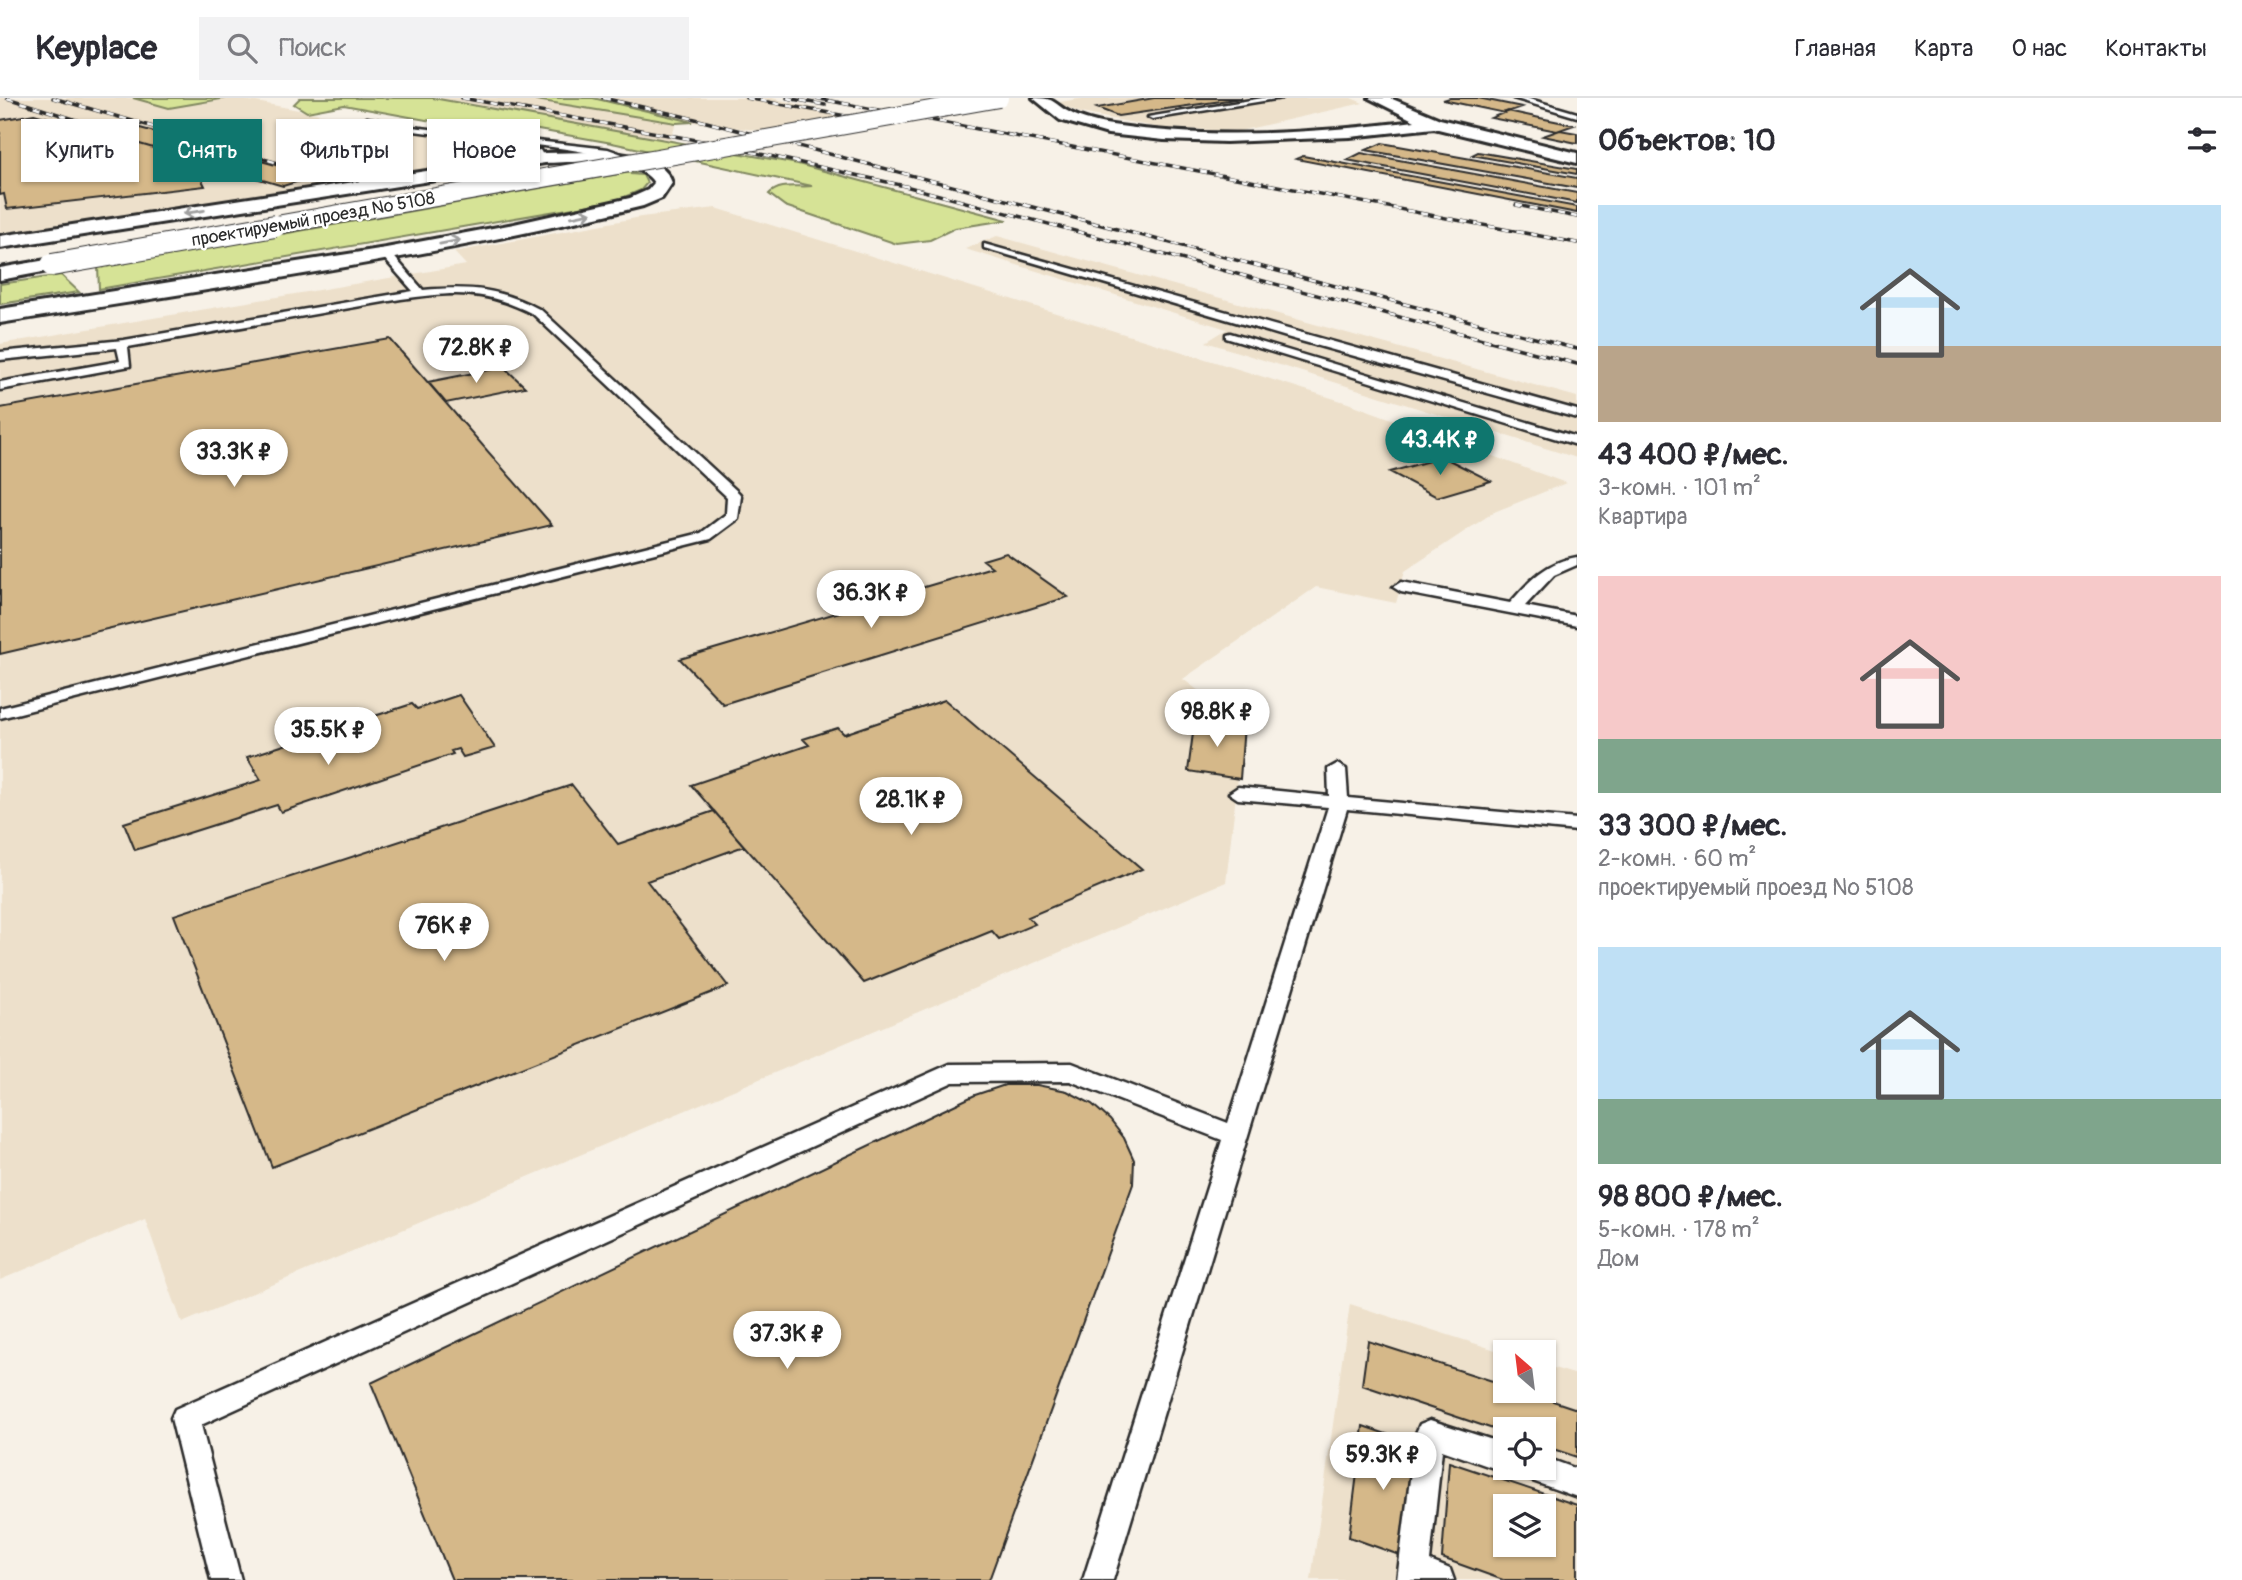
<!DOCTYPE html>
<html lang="ru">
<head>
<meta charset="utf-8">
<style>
  body { margin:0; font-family:Pangolin,sans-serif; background:#f2f2f3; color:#2b2b33; height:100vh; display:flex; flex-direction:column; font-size:26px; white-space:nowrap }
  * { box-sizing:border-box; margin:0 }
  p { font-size:23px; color:#7c7c81 }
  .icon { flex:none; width:38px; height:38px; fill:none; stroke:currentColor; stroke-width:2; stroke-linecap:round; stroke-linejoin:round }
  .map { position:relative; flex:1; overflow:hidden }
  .side { display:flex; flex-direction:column; background:#fff; width:665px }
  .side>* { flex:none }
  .hud { position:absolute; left:21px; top:21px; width:665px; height:63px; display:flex; gap:14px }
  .needle { width:46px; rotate:332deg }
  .controls { position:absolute; left:1493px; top:1242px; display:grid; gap:14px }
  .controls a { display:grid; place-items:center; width:63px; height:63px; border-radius:0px; background:#fff; box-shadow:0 2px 5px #0004; font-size:35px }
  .price { position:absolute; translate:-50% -60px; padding:0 16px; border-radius:24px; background:#fff; color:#222; font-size:23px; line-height:46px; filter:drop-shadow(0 2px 4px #0008) }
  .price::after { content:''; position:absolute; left:50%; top:42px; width:21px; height:16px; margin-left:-10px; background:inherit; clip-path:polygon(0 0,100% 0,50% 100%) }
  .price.on { background:#0f766e; color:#fff }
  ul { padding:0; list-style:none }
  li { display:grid; align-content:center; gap:14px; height:371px; padding:0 21px }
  li span { display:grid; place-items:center; height:217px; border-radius:0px; color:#555 }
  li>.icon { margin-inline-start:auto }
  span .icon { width:126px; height:126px; fill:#fffc; stroke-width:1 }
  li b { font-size:30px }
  h2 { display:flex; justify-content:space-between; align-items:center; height:84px; padding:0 21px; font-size:30px }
  .tag { padding:0 24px; border-radius:0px; background:#fff; box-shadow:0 2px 5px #0004; font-size:24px; line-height:63px }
  .tag.on { background:#0f766e; color:#fff }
  header { display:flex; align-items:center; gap:42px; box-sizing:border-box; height:98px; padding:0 35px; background:#fff; border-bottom:2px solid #e1e1e2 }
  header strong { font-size:33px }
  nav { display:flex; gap:38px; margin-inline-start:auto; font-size:24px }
  .search { width:490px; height:63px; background:#f2f2f3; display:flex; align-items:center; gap:18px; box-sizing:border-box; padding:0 24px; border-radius:0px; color:#7c7c81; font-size:26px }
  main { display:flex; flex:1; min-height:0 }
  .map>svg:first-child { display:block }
  .built { fill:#ede0cb; fill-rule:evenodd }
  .green { fill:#d6e396; stroke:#808760; stroke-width:2 }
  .building { fill:#d5b889; stroke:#2b2b2b; stroke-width:2; fill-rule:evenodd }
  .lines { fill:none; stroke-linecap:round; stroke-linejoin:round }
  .lane-casing { stroke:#2b2b2b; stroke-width:5 }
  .street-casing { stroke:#2b2b2b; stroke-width:6 }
  .secondary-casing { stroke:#2b2b2b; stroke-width:6 }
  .lane { fill:#fff; fill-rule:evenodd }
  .street { fill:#fff; fill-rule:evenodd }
  .secondary { fill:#fff; fill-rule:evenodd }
  .rail-casing { stroke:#2b2b2b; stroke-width:3.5 }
  .rail { stroke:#fff; stroke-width:2.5; stroke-dasharray:7; stroke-linecap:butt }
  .secondary-bridge-far1-casing { stroke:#2b2b2b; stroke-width:20; stroke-linecap:butt }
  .secondary-bridge-casing { stroke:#2b2b2b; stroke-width:24; stroke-linecap:butt }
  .secondary-bridge-far1 { stroke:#fff; stroke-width:18 }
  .secondary-bridge { stroke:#fff; stroke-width:22 }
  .oneway { stroke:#a0a0a0 }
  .labels { text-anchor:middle; stroke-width:5; stroke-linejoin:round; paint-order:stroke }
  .far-street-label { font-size:18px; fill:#2b2b2b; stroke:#fff }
</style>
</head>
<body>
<header>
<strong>Keyplace</strong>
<div class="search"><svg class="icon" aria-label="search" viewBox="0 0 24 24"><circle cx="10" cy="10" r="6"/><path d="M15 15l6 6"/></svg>Поиск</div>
<nav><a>Главная</a><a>Карта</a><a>О нас</a><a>Контакты</a></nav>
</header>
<main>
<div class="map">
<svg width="1577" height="1482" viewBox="0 0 1577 1482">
  <rect width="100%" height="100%" fill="#f7f1e7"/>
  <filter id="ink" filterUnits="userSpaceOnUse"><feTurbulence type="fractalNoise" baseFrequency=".0143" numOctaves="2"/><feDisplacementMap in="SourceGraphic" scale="14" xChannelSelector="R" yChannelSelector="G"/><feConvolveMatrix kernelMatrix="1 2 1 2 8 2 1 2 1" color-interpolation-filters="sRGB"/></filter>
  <g filter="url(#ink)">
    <path class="built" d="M0,0H133L169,10L235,0L472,45L489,51V58L481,64L456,69L0,135Z
      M433,0H524L676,25L670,42Z
      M593,0H772L883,26L825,41L693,24Z
      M1084,0H1351L1363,5L1239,33L1161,30L1081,15L1062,7L1060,4Z
      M716,110L1351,306L1566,385L1494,414L1405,473L1396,505L1316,489L1183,581L1244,627L1226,784L182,1225L145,1121L0,1182V246L466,167L454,154L641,119Z
      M997,138L1577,299V360L1206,244L1227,231L965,151Z
      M1350,1206L1505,1255V1293H1544V1267L1577,1277V1482H1311ZM1505,1332H1544V1370H1505ZM1505,1409H1544V1447H1505Z"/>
    <path class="green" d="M133,0H227L169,10Z
      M300,0H433L798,66L1007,122L955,130L930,142L897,146L785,108L769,96C780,84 799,90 812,88L612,45L510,27L448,26L344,7L307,14L294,6Z
      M524,0H593L693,24L676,25Z
      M636,73L639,74L630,76L643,77L647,85L641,92L615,103L99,191L98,169Z
      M61,177L79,194L0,206V186Z"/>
    <path class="building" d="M1154,0H1242L1118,18L1097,10Z
      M1450,0H1478L1522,9L1505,15L1443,2Z
      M1508,13L1540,20L1574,27L1557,33L1491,20Z
      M34,16L109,37L218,69L198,74L205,88L7,111L4,96L0,97V22Z
      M140,30L316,78L283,88L109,37Z
      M1560,32L1577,35V45L1543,38Z
      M1382,45L1577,80V90L1366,52Z
      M1478,54L1577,71V76L1472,57Z
      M1361,55L1577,95V105L1347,62Z
      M1303,58L1577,109V115L1296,61Z
      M390,241L552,427L0,556V310Z
      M504,269L525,289L446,305L428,284Z
      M1443,359L1491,383L1437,399L1390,374Z
      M1006,455L1068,499L723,606L680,561L992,469L983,462Z
      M459,597L495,650L463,659L458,651L451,653L453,656L281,714L277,707L135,752L124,725L261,682L247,659L412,606L417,611Z
      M945,602L1142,771L1028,819L1035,826L999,841L992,833L864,885L691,687L809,647L803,641L838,630L844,636Z
      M1195,620L1244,627L1240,681L1188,673Z
      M572,687L618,746L714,713L744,748L647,783L728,888L272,1069L174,817Z
      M1005,987H1037L1067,993L1092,1006L1110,1022L1124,1040L1134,1062L1133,1086L989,1482H452L371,1285L975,997Z
      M1368,1243L1505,1287V1293H1523L1577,1311V1359L1544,1348V1332H1505V1335L1362,1287Z
      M1363,1328L1415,1346L1405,1459L1349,1439Z
      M1449,1364L1577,1407V1482H1503L1442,1460ZM1505,1409H1544V1447H1505Z"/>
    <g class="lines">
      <defs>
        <path id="lane" d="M1263,0H1282L1152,21L1148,19Z
          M1513,0H1526L1577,15V19Z
          M367,20L412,29L608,51L642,63L638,66C549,41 454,44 364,24Z
          M540,52L543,57L505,62L501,59Z
          M984,146L1577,312V320L1290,240L984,150Z
          M382,154H390L423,192C470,188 499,190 541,212L739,395L741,398L738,421L711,441L0,620V610L701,435L726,416L727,399L533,216C484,191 454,194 401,201L128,249L130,268L0,292V284L120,263L117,250L0,262V254L124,242L413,193L382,158Z
          M1230,235L1577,339V347L1226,240V236Z
          M1577,459V467L1554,477L1525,508L1577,518V528L1401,494L1393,489L1401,484L1510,505C1530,482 1546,464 1577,459Z
          M1337,666L1346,671L1348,700L1577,721V733L1347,711L1113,1482H1083L1222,1042L1070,983L953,984L201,1327L241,1482H211L171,1320L175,1311L950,966L1072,965L1228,1025L1328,709L1238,701L1229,695L1238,689L1329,698L1328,671Z
          M1430,1322L1505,1346V1370H1514L1505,1374L1442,1352L1430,1463L1450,1471L1454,1482H1397L1416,1335L1420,1326Z
          M1544,1359L1577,1371V1399L1524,1380L1520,1370H1544Z"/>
        <path id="street" d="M1033,0C1058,0 1052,6 1071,15C1082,21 1099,25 1112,27C1211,42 1316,35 1415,23L1369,0H1390L1440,21L1577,55V65L1434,30L1350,39L1226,44L1164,42L1108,36L1060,22Z
          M590,54C614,55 664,56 672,85L662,100L643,108C431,160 215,190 0,225V211L386,150L514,126L630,100L648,92L654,85C639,58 572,64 545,65L0,150V138L545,55Z"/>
        <path id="secondary" d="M52,161L59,163L62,167L59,171L0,182V170Z"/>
      </defs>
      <use href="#lane" class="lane-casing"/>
      <use href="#street" class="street-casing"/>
      <use href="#secondary" class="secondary-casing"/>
      <use href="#lane" class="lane"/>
      <use href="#street" class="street"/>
      <use href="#secondary" class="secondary"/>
      <defs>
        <path id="rail" d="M7,0L118,35
          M53,0L323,78
          M462,0L702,43L905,88L1577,266
          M603,0L695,21L1577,251
          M746,0L863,21
          M787,0L825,7
          M815,0L1577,145
          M1516,107L1577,119"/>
      </defs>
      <use href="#rail" class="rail-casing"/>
      <use href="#rail" class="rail"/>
      <defs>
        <path id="secondary-bridge-far1" d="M265,129L999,0"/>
        <path id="secondary-bridge" d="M52,167L275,128"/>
      </defs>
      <use href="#secondary-bridge-far1" class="secondary-bridge-far1-casing"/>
      <use href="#secondary-bridge" class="secondary-bridge-casing"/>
      <use href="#secondary-bridge-far1" class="secondary-bridge-far1"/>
      <use href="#secondary-bridge" class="secondary-bridge"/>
    </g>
    <defs><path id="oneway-shaft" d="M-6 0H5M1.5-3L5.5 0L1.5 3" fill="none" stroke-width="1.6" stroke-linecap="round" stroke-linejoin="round" transform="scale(1.75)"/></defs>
    <g class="oneway">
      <use href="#oneway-shaft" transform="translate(194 114) rotate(171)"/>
      <use href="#oneway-shaft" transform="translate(581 117) rotate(-12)"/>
      <use href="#oneway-shaft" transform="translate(450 144) rotate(-11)"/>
    </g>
  </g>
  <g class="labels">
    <g class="far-street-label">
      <text transform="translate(313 121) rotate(-10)" y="6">проектируемый проезд № 5108</text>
    </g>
  </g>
</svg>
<div class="controls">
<a><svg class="needle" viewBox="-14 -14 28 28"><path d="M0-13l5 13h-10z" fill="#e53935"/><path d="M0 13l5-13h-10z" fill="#7c7c81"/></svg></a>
<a><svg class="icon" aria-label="locate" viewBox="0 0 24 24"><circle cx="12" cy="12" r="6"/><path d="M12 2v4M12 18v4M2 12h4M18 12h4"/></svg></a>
<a><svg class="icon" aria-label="layers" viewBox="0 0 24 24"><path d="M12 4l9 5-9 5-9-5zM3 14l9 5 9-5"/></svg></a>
</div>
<b class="price" style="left:476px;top:287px">72.8K ₽</b>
<b class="price on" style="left:1440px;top:379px">43.4K ₽</b>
<b class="price" style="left:234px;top:391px">33.3K ₽</b>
<b class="price" style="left:871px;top:532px">36.3K ₽</b>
<b class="price" style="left:1217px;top:651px">98.8K ₽</b>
<b class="price" style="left:328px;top:669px">35.5K ₽</b>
<b class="price" style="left:911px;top:739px">28.1K ₽</b>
<b class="price" style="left:444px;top:865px">76K ₽</b>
<b class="price" style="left:787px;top:1273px">37.3K ₽</b>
<b class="price" style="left:1383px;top:1394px">59.3K ₽</b>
<div class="hud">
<a class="tag">Купить</a>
<a class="tag on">Снять</a>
<a class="tag">Фильтры</a>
<a class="tag">Новое</a>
</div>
</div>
<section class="side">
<h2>Объектов: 10<svg class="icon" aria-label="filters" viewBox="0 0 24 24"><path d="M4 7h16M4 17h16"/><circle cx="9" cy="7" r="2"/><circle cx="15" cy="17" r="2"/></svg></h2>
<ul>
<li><span style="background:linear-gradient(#bfe0f5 65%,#b9a48a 0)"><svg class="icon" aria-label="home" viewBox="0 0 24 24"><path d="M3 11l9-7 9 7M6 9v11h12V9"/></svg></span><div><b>43 400 ₽/мес.</b><p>3-комн. · 101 m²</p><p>Квартира</p></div></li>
<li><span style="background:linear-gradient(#f6c9c9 75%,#7fa58c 0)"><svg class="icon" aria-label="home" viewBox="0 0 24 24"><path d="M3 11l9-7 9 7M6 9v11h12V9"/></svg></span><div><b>33 300 ₽/мес.</b><p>2-комн. · 60 m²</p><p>проектируемый проезд № 5108</p></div></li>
<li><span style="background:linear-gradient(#bfe0f5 70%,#7fa58c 0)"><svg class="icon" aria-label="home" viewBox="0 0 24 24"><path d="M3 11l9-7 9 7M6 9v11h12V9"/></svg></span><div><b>98 800 ₽/мес.</b><p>5-комн. · 178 m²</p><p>Дом</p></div></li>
</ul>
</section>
</main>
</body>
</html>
